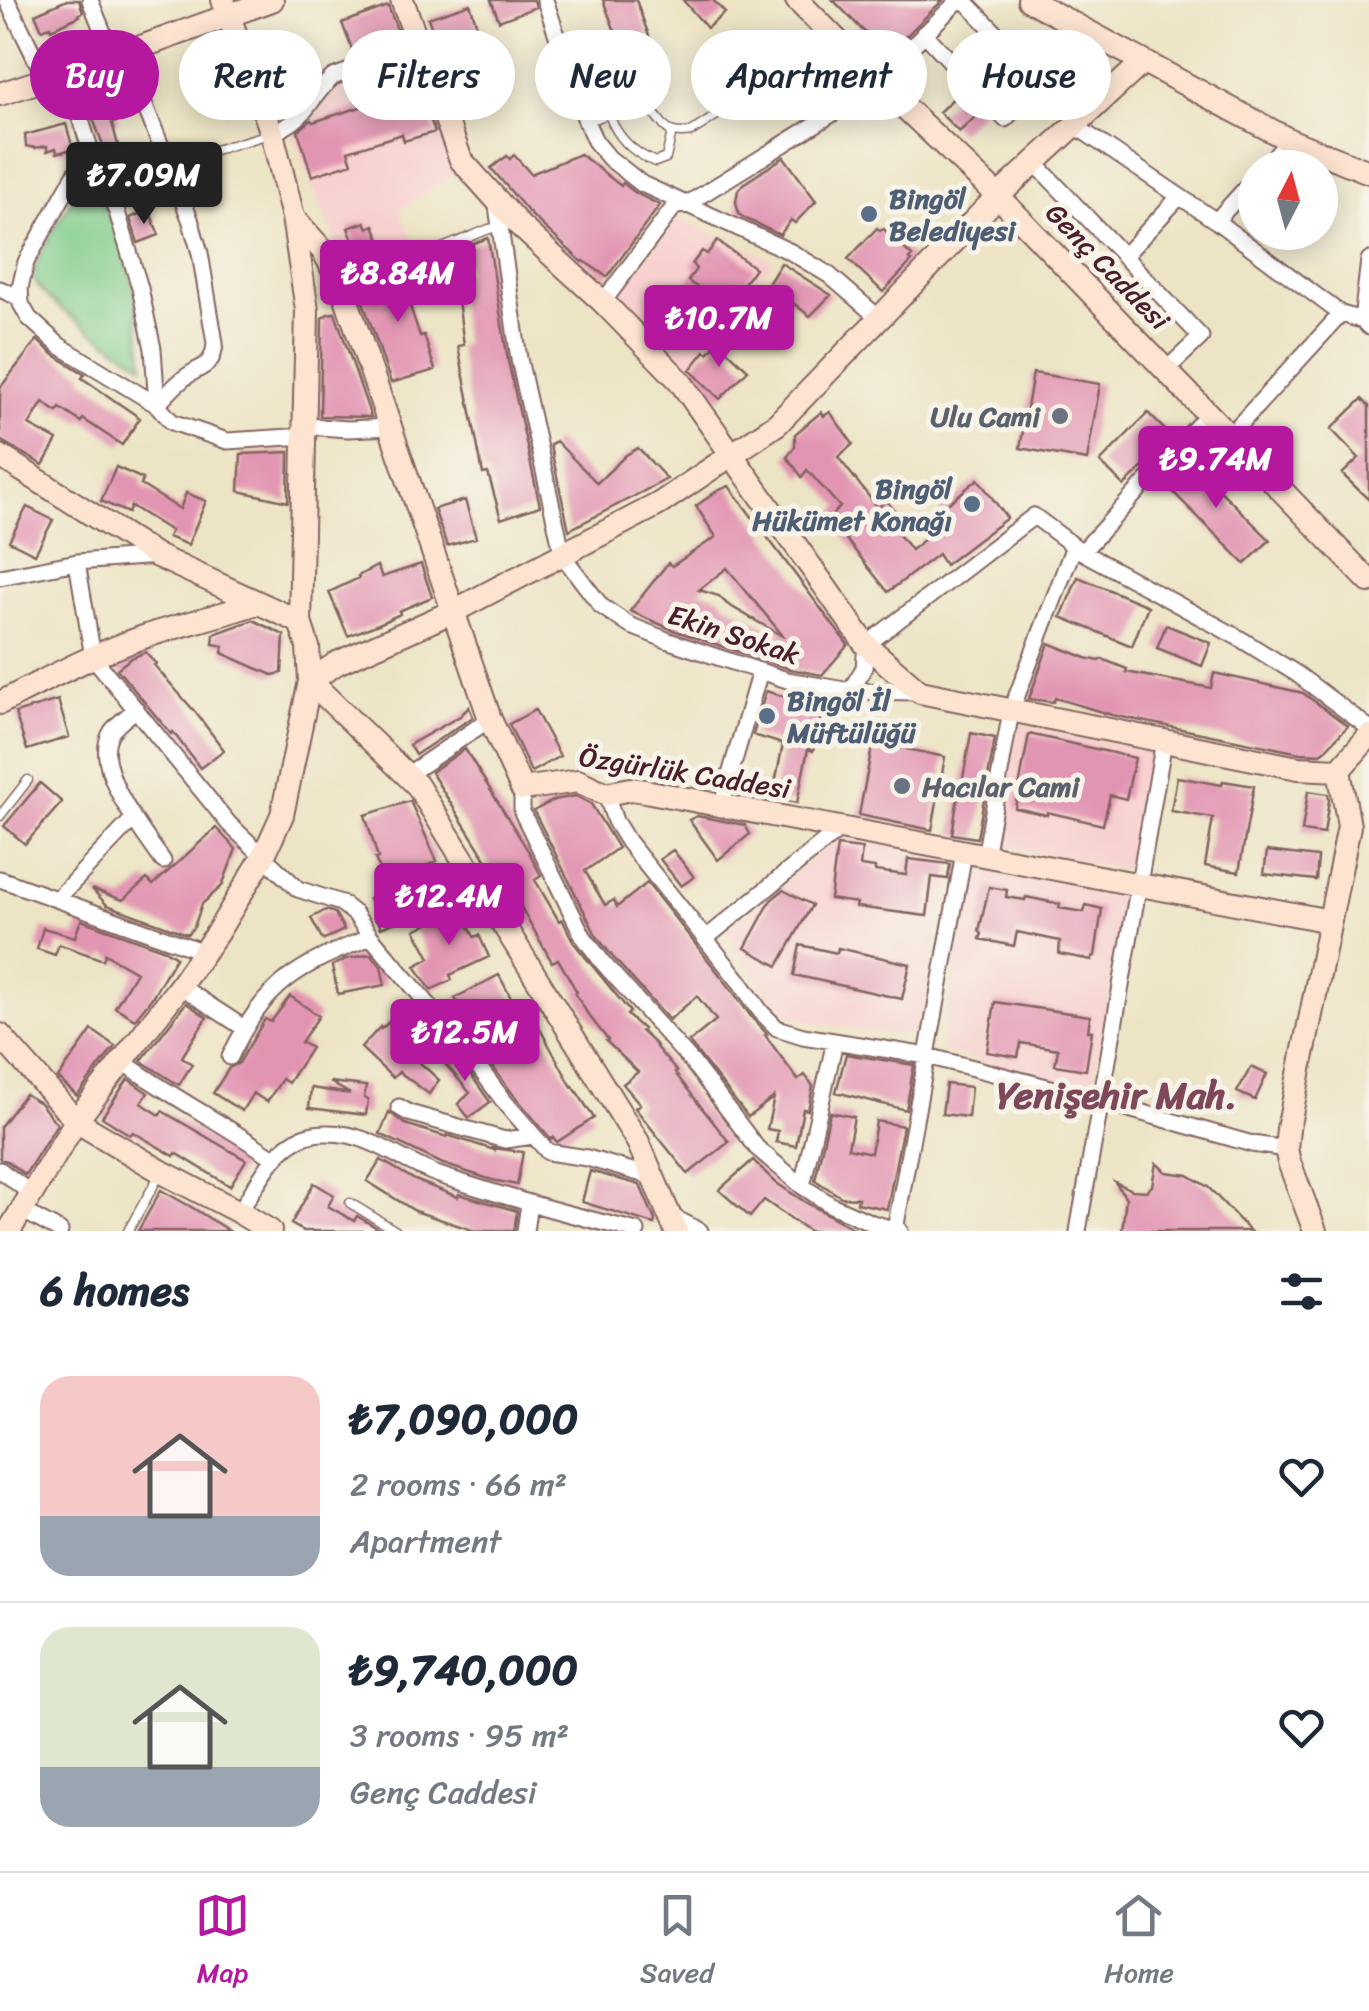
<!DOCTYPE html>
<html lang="en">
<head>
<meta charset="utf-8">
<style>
  body { margin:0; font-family:Sriracha,sans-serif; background:#f2f2f3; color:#1f2937; height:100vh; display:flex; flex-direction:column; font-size:38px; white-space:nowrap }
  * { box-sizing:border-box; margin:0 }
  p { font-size:32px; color:#747a83 }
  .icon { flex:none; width:55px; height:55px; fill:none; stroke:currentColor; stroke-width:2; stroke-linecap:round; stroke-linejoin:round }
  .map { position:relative; height:1231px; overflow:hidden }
  .drawer { display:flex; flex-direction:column; background:#fff; flex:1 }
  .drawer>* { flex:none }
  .guide { position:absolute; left:30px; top:30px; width:1310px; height:90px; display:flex; gap:20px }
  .needle { width:65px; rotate:6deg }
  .fabs { position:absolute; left:1238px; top:150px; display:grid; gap:20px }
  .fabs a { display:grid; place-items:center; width:100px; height:100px; border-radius:50%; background:#fff; box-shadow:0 5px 25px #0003; font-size:50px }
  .price { position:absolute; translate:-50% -85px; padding:0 22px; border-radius:10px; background:#b5179e; color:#fff; font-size:32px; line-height:65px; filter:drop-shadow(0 2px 5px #0008) }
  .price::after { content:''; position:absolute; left:50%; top:60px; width:30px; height:22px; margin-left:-15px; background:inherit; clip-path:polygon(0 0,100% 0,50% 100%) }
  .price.current { background:#222; color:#fff }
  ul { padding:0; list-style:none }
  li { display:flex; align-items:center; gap:30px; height:250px; padding:0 40px }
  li+li { border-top:2px solid #e0e1e3 }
  li span { display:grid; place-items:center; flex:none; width:280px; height:200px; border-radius:30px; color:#555 }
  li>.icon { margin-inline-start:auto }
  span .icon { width:120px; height:120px; fill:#fffc; stroke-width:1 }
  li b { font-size:42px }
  h2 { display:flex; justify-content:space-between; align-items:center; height:120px; padding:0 40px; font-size:42px }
  .chip { padding:0 35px; border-radius:45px; background:#fff; box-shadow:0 5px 25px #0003; font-size:35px; line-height:90px }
  .chip.current { background:#b5179e; color:#fff }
  .dock { display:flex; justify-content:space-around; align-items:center; height:140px; border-top:2px solid #e0e1e3; background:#fff; font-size:28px; color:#747a83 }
  .dock a { display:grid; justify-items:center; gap:5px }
  .dock .current { color:#b5179e }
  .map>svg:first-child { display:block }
  .built { fill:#f7d0cf }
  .green { fill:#7fcc8c; stroke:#64765c; stroke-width:2.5 }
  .building { fill:#e295b2; fill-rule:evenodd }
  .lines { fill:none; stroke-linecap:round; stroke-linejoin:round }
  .lane-casing { stroke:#836461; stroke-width:11 }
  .street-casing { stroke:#836461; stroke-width:19 }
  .secondary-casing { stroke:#836461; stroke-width:26 }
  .lane { stroke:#fff; stroke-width:8 }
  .street { stroke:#fff; stroke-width:15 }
  .secondary { stroke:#fde4d1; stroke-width:22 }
  .service-dot { fill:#5c6f8a; stroke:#f7f3e8; stroke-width:4 }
  .worship-dot { fill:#6b7280; stroke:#f7f3e8; stroke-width:4 }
  .labels { text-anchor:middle; stroke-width:10; stroke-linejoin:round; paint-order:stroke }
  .service-label { font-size:28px; font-weight:bold; fill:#4e5e75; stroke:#f7f3e8; text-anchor:start }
  .street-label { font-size:28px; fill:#4a1f2b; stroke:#f7f3e8 }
  .worship-label { font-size:28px; font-weight:bold; fill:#5b616d; stroke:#f7f3e8; text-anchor:end }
  .district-label { font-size:38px; font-weight:bold; fill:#7f485a; stroke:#f7f3e8 }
</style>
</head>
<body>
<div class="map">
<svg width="1369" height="1231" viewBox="0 0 1369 1231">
  <rect width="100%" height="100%" fill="#f7f3e8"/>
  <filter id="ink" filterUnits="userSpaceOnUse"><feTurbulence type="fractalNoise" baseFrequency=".01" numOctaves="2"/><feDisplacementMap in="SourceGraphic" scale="20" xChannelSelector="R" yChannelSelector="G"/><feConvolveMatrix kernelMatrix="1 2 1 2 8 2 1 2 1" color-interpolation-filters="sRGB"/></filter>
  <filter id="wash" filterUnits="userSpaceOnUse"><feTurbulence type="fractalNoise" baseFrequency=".0048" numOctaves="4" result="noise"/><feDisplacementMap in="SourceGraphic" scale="40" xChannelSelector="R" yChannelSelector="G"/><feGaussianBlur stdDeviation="2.25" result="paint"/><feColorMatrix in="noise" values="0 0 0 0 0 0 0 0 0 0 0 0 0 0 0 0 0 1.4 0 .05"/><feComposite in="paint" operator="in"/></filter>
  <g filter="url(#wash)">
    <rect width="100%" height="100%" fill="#ece4c4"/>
    <path class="built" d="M417,56L453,174L399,211L417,248L352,280L290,133L320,112L338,83Z
      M681,219L774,260L685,373L616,310L617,298L674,220Z
      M1019,724L1152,751L1133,871L993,844Z
      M840,834L947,859L952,874L919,1033L903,1036L837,1027L798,1018L776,1009L726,931Z
      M993,869L1119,893L1127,903L1093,1081L1072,1089L941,1050L969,890Z"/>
    <path class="green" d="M88,173L120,238L135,293L144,365C122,351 37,300 34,277C31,260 78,190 88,173Z"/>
    <g id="blocks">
      <path class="building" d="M67,0H79L83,12L79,14L80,16L51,29L50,26L42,30L35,14Z
        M491,0H534L536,7L499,21Z
        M603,0H636L658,61L630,71Z
        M683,0H713L725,13L707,28Z
        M833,0H943L887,55Z
        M470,4L490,67L450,80L428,18Z
        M388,6L401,40L355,57L342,23Z
        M288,75L310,85L291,109L276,102Z
        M415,79L435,132L404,141L402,134L348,151L352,163L312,176L298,131L311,120L313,122L402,94L399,84Z
        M962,90L982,111L959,132L939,112Z
        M116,105L119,121L112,123L123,163L138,158L145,181L120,189L90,111Z
        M66,124L73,149L57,153L56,148L47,151V146L35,148L26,146L25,135Z
        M580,154L621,186L623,183L637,194L660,205L607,277L584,261L582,262L531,215L491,168L507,156L510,159L514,155L531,174Z
        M784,157L816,201L795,223L791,220L780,235L744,218L739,214L736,202L738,190L743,184Z
        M149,210L159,235L138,243L130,218Z
        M365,222L368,228L374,225L385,253L362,262L348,228Z
        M877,228L880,231L884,229L912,256L909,259L912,261L883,292L848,259Z
        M488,238L508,361L540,506L501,519L488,473L483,474L458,346L464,345L455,278L468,272L462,248Z
        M717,241L755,268L726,308L688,281L696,269L692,264L702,251L707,254Z
        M781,263L831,295L810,316L768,284Z
        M418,266L427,289L407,297L420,336L424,335L435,370L391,383L359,290Z
        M335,313L371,417L320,416L322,318L328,314Z
        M37,340L54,355L85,374L82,378L140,418L122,445L83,419L81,422L60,408L57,412L43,402L29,425L57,440L43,465L0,440V388Z
        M718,342L748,370L720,399L690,370L705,351L708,353Z
        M1033,373L1100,384L1087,460L1020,448Z
        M1362,399L1369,406V500L1342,474L1359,458L1331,429Z
        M821,412L824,416L830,412L853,444L838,457L878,508L886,500L901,519L893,527L911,550L947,522L939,511L978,479L1007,518L945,565L938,554L888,592L829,518L840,507L807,470L802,477L787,457L795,446V434Z
        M1148,413L1172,437L1124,486L1100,462Z
        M556,441L597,483L626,455L638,448L667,479L569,530L550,445Z
        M289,452L288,502L239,491L241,454Z
        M1187,458L1270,540L1245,564L1163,482Z
        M116,467L143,479L141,485L180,509L186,493L206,501L188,545L168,537L171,531L131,506L128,513L101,501Z
        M729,486L848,645L822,675L790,669L673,630L630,611L668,563L672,566L716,537L696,506L717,491ZM727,568L784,637L727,604L719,596L699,590Z
        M465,500L476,538L447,546L434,509Z
        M27,507L53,520L35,554L9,541Z
        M421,564L432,597L399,611L400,614L381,623L348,636L329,592L359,578L358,576L377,566L382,577Z
        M1078,577L1148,606L1132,646L1061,617Z
        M253,620L284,635L282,673L272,675L222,653L224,646L213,644L214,634Z
        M1166,625L1211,643L1202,666L1157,648Z
        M1049,643L1086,658L1099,661L1102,659L1127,669L1126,672L1211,688L1214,673L1303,693L1348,726L1321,754L1300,753L1112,715L1055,698L1053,702L1029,699Z
        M146,652L156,664L154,665L196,713L224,750L200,768L173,732L171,734L117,669L131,658Z
        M766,691L791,699L793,692L825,701L813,751L808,749L797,803L772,798L783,744L753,735Z
        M58,700L69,737L27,750L15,713Z
        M469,707L473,717L415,755L409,745L460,716Z
        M535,710L560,756L531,772L509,724Z
        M971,733L995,738L977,838L952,834L960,784H962Z
        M1029,734L1135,758L1126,799L1110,795L1103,825L1047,812V815L1015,808Z
        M873,742L945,757L932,830L859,815Z
        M465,749L529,852L541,876L535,880L559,921L562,919L574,943L630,1012L627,1015L643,1029L641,1031L657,1046L656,1047L677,1072L675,1073L702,1108L729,1142L688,1174L635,1108L640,1104L623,1084L638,1072L606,1041L608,1040L587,1013L575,993L577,992L558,959L552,962L513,893L509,896L431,772Z
        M1177,777L1222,785L1223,781L1254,786L1239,872L1205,866L1213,818L1171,811Z
        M40,783L62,802L25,844L4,826Z
        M1308,791L1328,794L1329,800L1324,834L1302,831Z
        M576,796L591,804L618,848L585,871L605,905L614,900L617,907L647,883L731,989L752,1018L767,1034L765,1035L798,1080L805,1075L813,1086L808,1110L803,1109L796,1146L776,1142L778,1131L767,1129L774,1097L748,1117L689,1042L716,1020L697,996L669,1020L612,956L596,935L534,811L554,800Z
        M410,801L437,861L402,877L417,913L381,928L369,899L390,890L375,859L378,858L365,815Z
        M697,816L745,825L750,834L718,860L689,820Z
        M216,828L236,849L222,886L202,904L194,927L187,934L107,905L92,889L123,900L147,879L153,885Z
        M837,846L862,849L860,866L875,868V871L906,875L908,859L950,864L948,879L932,877L927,916L856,907L857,903L830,899Z
        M673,850L694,877L681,886L660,859Z
        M1267,851L1318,857L1316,880L1264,874Z
        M989,887L1007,890L1006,897L1025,900L1026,897L1060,904L1059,908L1084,912L1086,905L1102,909L1095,956L1092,957V960L1059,954L1060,941L1017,932L1014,946L980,939L982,934L979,931Z
        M783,890L812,905L778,966L745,948L771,900Z
        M460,908L474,937L479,935L489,957L450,975L452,980L431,990L415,966L430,958L415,930Z
        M326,910L335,913L344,930L323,940L311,918Z
        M81,920L165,950L176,957L151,999L135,1019L115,1007L136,972L105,954L103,960L59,944L55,955L37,949L43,928L75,937Z
        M800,945L837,953L838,948L910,964L902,999L794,975Z
        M371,954L381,966L385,985L338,994L332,966L346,959Z
        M499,975L519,1013L529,1009L572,1087L573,1086L594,1118L557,1142L553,1137L551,1139L512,1093L473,1040L476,1038L455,998Z
        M290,996L319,1016L301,1042L311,1048L288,1083L282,1079L267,1102L253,1093L242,1111L213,1093L229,1068L239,1063L265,1019L271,1022Z
        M412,1002L429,1023L418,1033L414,1028L397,1042L439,1080L429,1094L399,1072L393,1078L361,1048L380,1027L381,1029Z
        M995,1002L1090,1016L1088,1031H1092L1086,1070L1055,1065L1058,1049L1021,1043L1018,1057L987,1052Z
        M186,1003L207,1017L182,1057L192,1064L179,1085L141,1061Z
        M92,1030L115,1046L77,1096L58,1078Z
        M432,1044L463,1064L490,1102L469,1118L458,1104L470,1093L430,1046Z
        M846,1054L914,1065L906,1110L836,1092Z
        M1251,1067L1267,1074L1255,1100L1237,1092Z
        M128,1079L148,1093L141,1103L160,1115L162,1111L246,1160L230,1186L176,1153L174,1156L133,1132L130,1135L102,1117Z
        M330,1082L366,1086L364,1098L368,1099L366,1115L309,1108L311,1088L350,1094Z
        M946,1084L971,1087L968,1117L942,1114Z
        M25,1094L40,1103L57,1124L25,1175L7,1161L0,1159V1127Z
        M389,1112L405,1124L447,1137V1135L494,1150L493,1148L523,1152L517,1185L492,1180L443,1164L380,1134Z
        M830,1112L854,1117L848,1148L871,1153L876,1121L903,1126L887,1209L857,1203L858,1198L841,1197L815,1180Z
        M381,1160L415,1180L458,1197L459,1194L517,1211L514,1231H475L415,1211L367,1181Z
        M753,1160L775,1182L805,1202L858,1231H809L764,1200L750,1217L719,1190Z
        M1156,1163L1166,1172L1188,1175L1208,1187L1250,1231H1122L1126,1198L1115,1182L1132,1190L1146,1191L1152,1186Z
        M590,1171L640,1185L655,1220L654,1224L582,1202Z
        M314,1183L334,1195L328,1206L354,1221L357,1216L382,1231H303L291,1224Z
        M161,1190L193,1208L229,1231H138Z"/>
    </g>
  </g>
  <g filter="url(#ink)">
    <use href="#blocks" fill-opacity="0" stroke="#836461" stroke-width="2.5"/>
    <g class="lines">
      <defs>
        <path id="lane" d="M609,115C618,138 632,152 655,162L666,158L672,132
          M586,121C601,117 629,106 643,109C666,113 656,138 691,132L748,95
          M168,164L269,134
          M347,287L489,229L500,227
          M0,816L28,780
          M350,1203L396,1231
          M128,1231L159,1176"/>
        <path id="street" d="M7,0L45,78
          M90,0L113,57
          M545,0L586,121L595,141L609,158L642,184L791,252L829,275L880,319
          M964,0L1042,81L1082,118
          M924,33L1005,119L1042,81
          M124,53L190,219L200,253L215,343C213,370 199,365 182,380C173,387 165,397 157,405
          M65,72L90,148L117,212L140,288L153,349L157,405
          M1074,125L1216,221L1341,314L1362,320L1369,327
          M272,133C311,117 306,100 333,77L418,46
          M90,148L26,262L20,288L21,304L29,318L60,346L157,405L172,422L227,441L305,436
          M1034,162L1201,337L1166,370
          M1265,168L1289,140
          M496,199L519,359L563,556L601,606L629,625L669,641L787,680L850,691L920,692
          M1216,221L1255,178
          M1124,256L1179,197
          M1369,260L1362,320L1369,321
          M0,289L20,298
          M603,302L674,207L687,204L845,106L877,81L959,0
          M305,426L348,429L391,427
          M1229,436L1341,314
          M1082,552L1208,414
          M77,562L93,657L229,824L298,889L341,903L355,914L371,937L461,1043L503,1100L548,1152L587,1158L653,1177
          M0,577L77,562L157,556
          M850,691L864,668L866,645L1034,516L1082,552L1239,638L1297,674L1369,728
          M136,709C128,716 118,723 112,731C89,765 144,834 163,861
          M407,775L490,719
          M522,789V812L583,936L603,963L692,1062L757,1148L802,1186L831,1205L872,1223L900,1231
          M606,794L615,821L628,842L740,982L761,1012L777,1028L803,1036L927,1056L1101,1101L1252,1144L1286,1149
          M721,806L760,671
          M985,857L1011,711L1074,546
          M0,879L204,952
          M57,899L132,820
          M705,939L840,829
          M180,986L244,1028
          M230,1057C265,983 297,966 371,937
          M122,1061C171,1097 225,1124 275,1159
          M399,1107L409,1113L505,1140L533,1136
          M0,1170L33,1195
          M802,1186L835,1041
          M23,1211L60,1231
          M239,1212C256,1188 273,1148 303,1137C316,1132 334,1132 348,1135C380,1142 408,1164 439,1175C504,1197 570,1215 637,1231
          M669,1215L700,1231
          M895,1230L964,853
          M525,1231L529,1204
          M1078,1231L1164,741"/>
        <path id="secondary" d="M402,0L461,160L520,226L603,302L679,380L866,645L920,692L1298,768L1339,770
          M797,0L877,81L998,196L1369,581
          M1029,0L1289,140L1369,172
          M0,94L113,57L272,0
          M293,217L324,252L343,289L490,719L522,789L578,781L606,794L631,789L645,791L1330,921
          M0,456L157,556L300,622
          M0,703C51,677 103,649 159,632C192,622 225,614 257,603
          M1339,770L1369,736
          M0,1035L76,1121L162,1172L239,1212L270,1231
          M9,1231L76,1121L180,986L217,933L263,857L282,815L310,681L308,647L300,622L307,310L293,217L272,133L223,0
          M676,1231L638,1142L417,785L310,681L337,663L454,611L659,504L777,424L998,196L1143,62
          M1315,1231L1289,1162L1286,1149L1288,1129L1349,826L1339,770"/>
      </defs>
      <use href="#lane" class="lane-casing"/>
      <use href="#street" class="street-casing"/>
      <use href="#secondary" class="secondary-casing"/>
      <use href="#lane" class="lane"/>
      <use href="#street" class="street"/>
      <use href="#secondary" class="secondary"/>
    </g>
  </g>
  <g class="service-dot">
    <circle cx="869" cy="214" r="10"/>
    <circle cx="972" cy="504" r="10"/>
    <circle cx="767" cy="716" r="10"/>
  </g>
  <g class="worship-dot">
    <circle cx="1060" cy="416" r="10"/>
    <circle cx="902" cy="786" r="10"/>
  </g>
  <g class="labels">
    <g class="service-label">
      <text x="889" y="208">Bingöl<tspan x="889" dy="32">Belediyesi</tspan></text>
      <text x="952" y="498" text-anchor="end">Bingöl<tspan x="952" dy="32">Hükümet Konağı</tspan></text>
      <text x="787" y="710">Bingöl İl<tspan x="787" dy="32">Müftülüğü</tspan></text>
    </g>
    <g class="street-label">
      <text transform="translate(1108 266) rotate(46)" y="10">Genç Caddesi</text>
      <text transform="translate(734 634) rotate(18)" y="10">Ekin Sokak</text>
      <text transform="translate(685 772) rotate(9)" y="10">Özgürlük Caddesi</text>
    </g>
    <g class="worship-label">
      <text x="1040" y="426">Ulu Cami</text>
      <text x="922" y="796" text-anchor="start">Hacılar Cami</text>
    </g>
    <g class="district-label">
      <text x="1117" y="1108">Yenişehir Mah.</text>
    </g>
  </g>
</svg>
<div class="fabs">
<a><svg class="needle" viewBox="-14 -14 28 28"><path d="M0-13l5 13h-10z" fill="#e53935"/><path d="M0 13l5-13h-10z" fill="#747a83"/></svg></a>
</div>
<b class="price current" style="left:144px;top:227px">₺7.09M</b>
<b class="price" style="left:398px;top:325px">₺8.84M</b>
<b class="price" style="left:719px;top:370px">₺10.7M</b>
<b class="price" style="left:1216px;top:511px">₺9.74M</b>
<b class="price" style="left:449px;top:948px">₺12.4M</b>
<b class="price" style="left:465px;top:1084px">₺12.5M</b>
<div class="guide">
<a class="chip current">Buy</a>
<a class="chip">Rent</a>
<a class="chip">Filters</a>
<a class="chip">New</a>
<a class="chip">Apartment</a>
<a class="chip">House</a>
</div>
</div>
<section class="drawer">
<h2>6 homes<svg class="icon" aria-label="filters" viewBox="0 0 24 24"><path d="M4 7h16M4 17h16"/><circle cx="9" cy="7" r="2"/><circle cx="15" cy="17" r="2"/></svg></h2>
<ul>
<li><span style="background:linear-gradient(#f6c9c9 70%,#9aa5b1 0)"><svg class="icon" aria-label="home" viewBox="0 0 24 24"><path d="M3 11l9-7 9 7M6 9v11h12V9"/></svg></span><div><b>₺7,090,000</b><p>2 rooms · 66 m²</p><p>Apartment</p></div><svg class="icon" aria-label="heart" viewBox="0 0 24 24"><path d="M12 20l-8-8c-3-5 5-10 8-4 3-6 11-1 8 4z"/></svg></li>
<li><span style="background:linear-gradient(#dfe7d0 70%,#9aa5b1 0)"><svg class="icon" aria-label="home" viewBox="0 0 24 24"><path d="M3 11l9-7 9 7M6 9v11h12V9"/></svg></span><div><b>₺9,740,000</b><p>3 rooms · 95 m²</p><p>Genç Caddesi</p></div><svg class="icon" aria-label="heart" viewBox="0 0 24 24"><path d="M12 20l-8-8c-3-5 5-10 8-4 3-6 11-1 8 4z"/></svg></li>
</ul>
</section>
<nav class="dock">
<a class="current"><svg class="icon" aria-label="map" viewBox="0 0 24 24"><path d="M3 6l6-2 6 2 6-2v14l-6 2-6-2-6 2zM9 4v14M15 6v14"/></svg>Map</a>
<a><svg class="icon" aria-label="saved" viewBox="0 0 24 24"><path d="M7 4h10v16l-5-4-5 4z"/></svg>Saved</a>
<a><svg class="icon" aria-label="home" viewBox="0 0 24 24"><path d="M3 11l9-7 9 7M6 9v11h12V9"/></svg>Home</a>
</nav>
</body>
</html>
